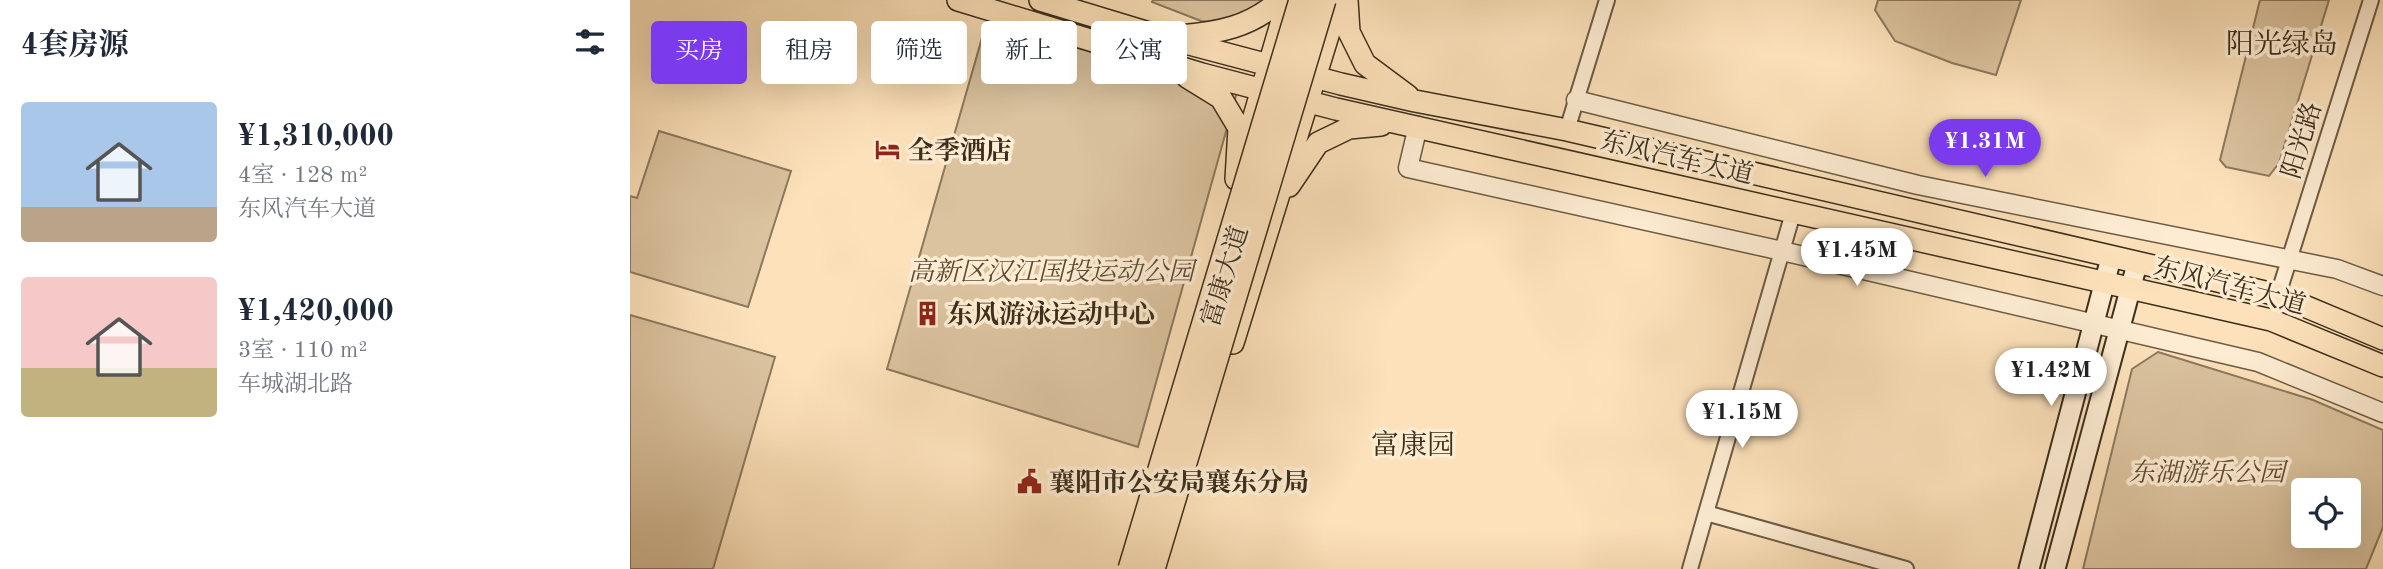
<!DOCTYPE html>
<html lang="zh">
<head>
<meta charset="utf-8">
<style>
  body { margin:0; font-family:"Old Standard TT","Noto Serif SC",serif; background:#f2f2f3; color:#1f2937; height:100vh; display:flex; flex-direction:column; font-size:26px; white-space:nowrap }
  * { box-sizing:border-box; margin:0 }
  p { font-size:23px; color:#747a83 }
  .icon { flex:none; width:38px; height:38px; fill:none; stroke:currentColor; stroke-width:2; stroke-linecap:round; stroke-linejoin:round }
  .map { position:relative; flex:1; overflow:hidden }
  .details { display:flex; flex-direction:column; background:#fff; width:630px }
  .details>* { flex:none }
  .top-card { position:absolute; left:21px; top:21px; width:665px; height:63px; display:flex; gap:14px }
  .controls { position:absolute; left:1661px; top:478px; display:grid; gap:14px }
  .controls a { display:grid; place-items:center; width:70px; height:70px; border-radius:7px; background:#fff; box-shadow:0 7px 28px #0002; font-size:35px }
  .price { position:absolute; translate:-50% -60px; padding:0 16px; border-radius:24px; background:#fff; color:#222; font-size:23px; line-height:46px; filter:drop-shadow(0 2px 4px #0008) }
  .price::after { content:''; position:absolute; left:50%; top:42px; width:21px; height:16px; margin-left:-10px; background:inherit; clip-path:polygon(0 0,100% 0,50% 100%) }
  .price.current { background:#7c3aed; color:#fff }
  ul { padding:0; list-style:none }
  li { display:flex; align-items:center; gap:21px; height:175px; padding:0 21px }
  li span { display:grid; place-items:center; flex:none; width:196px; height:140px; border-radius:7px; color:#555 }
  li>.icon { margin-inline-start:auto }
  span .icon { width:84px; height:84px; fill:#fffc; stroke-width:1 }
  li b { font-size:30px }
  h2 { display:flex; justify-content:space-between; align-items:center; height:84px; padding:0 21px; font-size:30px }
  .chip { padding:0 24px; border-radius:7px; background:#fff; box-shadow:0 7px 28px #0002; font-size:24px; line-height:63px }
  .chip.current { background:#7c3aed; color:#fff }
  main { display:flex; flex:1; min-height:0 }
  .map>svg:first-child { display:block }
  .green { fill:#dbc39f; stroke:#8c785e; stroke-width:2; fill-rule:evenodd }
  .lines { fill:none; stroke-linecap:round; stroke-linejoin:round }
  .minor-casing { stroke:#6c5b44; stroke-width:18 }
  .tertiary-casing { stroke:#6c5b44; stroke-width:21 }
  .secondary-casing { stroke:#3c2e1c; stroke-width:23 }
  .primary-casing { stroke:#3c2e1c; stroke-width:24 }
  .minor { stroke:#fdecd2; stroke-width:14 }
  .tertiary { stroke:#fdecd2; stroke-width:18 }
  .secondary { stroke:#fdecd2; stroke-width:19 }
  .primary { stroke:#fce1ba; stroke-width:21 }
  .trunk-bridge-casing { stroke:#3c2e1c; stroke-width:26; stroke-linecap:butt }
  .trunk-bridge { stroke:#fce1ba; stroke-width:23 }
  .labels { text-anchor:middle; stroke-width:7; stroke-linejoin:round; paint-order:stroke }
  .street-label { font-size:26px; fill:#3c2e1c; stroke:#fdecd2 }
  .poi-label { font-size:26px; font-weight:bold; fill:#3c2e1c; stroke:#fdecd2; text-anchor:start }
  .park-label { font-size:26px; font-style:italic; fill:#5c4c36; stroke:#fdecd2 }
  .neighbourhood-label { font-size:28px; fill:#3c2e1c; stroke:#fdecd2 }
</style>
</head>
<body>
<main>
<section class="details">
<h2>4套房源<svg class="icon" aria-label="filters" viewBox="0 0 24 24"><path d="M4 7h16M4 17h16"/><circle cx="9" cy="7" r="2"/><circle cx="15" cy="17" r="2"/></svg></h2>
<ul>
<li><span style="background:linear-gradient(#a9c7e8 75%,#b9a48a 0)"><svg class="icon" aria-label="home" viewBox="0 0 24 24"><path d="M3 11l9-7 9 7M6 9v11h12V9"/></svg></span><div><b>¥1,310,000</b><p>4室 · 128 m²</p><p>东风汽车大道</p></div></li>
<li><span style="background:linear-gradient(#f6c9c9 65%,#c2b280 0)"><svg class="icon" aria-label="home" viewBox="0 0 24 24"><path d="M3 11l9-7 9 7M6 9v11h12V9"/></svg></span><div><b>¥1,420,000</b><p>3室 · 110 m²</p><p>车城湖北路</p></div></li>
</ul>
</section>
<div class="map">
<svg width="1753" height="569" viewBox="0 0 1753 569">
  <rect width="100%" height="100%" fill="#fce1ba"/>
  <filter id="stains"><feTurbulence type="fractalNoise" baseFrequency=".00286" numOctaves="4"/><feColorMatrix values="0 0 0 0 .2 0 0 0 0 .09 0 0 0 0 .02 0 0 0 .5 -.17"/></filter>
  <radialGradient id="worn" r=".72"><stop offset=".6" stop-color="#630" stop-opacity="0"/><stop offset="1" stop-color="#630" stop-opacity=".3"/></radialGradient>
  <path class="green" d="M523,0H641L599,23L571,21L522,2Z
    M1248,0H1391L1366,75L1322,63L1265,41L1245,10Z
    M1630,0H1699L1649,163L1639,176L1596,167L1590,160Z
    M360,10L609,85L508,447L257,369Z
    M29,131L161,171L118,307L0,272V196L7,198Z
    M0,315L145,357L83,569H0Z
    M1528,352L1683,400L1753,430V527L1736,569H1453L1502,369ZM1673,490H1718V536H1673Z"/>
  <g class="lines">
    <defs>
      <path id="minor" d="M937,130L977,0
        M1163,213L1076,513L1276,569
        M1648,295L1741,0
        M1060,569L1076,513"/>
      <path id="tertiary" d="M946,100L1288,185L1707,269L1753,286
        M788,126L778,168L1152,251L1628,362L1753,413"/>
      <path id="secondary" d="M1399,569L1481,258
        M1425,569L1507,264"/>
      <path id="primary" d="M328,0L572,74L706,109L1641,320L1753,366
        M410,0L529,36L711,84L785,101L937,130L1648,295L1753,339
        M717,0L719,32L735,64L778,96
        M549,36C588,33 621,27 650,0
        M557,77L591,98L609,128L606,179
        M611,161L658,0
        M659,186L688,143L719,128L751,125
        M603,343L709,0"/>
    </defs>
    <use href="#minor" class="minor-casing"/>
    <use href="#tertiary" class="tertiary-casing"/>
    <use href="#secondary" class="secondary-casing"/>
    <use href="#primary" class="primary-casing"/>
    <use href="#minor" class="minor"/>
    <use href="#tertiary" class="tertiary"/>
    <use href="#secondary" class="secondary"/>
    <use href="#primary" class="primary"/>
    <defs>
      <path id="trunk-bridge" d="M500,569L671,0
        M523,569L694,0"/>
    </defs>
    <use href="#trunk-bridge" class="trunk-bridge-casing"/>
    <use href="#trunk-bridge" class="trunk-bridge"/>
  </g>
  <defs>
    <symbol id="hotel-bare" viewBox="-9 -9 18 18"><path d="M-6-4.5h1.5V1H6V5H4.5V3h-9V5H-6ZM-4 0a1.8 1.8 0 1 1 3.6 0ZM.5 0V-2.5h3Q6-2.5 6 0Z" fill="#8f2418" stroke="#fdecd2" stroke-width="2.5" paint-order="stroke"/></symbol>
    <symbol id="building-bare" viewBox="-9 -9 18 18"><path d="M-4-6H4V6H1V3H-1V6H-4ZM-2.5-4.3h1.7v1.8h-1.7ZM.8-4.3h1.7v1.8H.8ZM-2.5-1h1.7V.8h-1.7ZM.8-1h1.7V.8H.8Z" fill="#8f2418" stroke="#fdecd2" stroke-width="2.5" paint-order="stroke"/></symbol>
    <symbol id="civic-bare" viewBox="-9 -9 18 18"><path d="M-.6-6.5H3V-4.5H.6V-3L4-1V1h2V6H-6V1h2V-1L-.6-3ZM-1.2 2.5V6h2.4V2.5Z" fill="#8f2418" stroke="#fdecd2" stroke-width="2.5" paint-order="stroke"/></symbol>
  </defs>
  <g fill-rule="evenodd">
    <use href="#hotel-bare" x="240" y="132" width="35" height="35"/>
    <use href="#building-bare" x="280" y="296" width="35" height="35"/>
    <use href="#civic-bare" x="382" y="464" width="35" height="35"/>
  </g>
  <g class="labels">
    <g class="street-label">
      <text transform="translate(1671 140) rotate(-73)" y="9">阳光路</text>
      <text transform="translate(1047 157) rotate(13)" y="9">东风汽车大道</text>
      <text transform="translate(594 276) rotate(-73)" y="9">富康大道</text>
      <text transform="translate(1600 285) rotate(15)" y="9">东风汽车大道</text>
    </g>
    <g class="poi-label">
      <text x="278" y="159">全季酒店</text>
      <text x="317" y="323">东风游泳运动中心</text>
      <text x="419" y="491">襄阳市公安局襄东分局</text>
    </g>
    <g class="park-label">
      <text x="421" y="280">高新区汉江国投运动公园</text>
      <text x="1577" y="481">东湖游乐公园</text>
    </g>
    <g class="neighbourhood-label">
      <text x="1652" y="53">阳光绿岛</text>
      <text x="783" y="454">富康园</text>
    </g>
  </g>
  <rect width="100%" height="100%" filter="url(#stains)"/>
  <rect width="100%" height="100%" fill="url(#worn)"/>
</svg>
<div class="controls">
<a><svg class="icon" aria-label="locate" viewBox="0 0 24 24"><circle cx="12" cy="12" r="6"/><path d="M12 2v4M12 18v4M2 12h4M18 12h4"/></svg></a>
</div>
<b class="price current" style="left:1355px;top:179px">¥1.31M</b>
<b class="price" style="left:1227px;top:288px">¥1.45M</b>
<b class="price" style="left:1421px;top:408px">¥1.42M</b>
<b class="price" style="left:1112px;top:450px">¥1.15M</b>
<div class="top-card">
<a class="chip current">买房</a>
<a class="chip">租房</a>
<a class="chip">筛选</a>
<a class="chip">新上</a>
<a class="chip">公寓</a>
</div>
</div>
</main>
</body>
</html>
